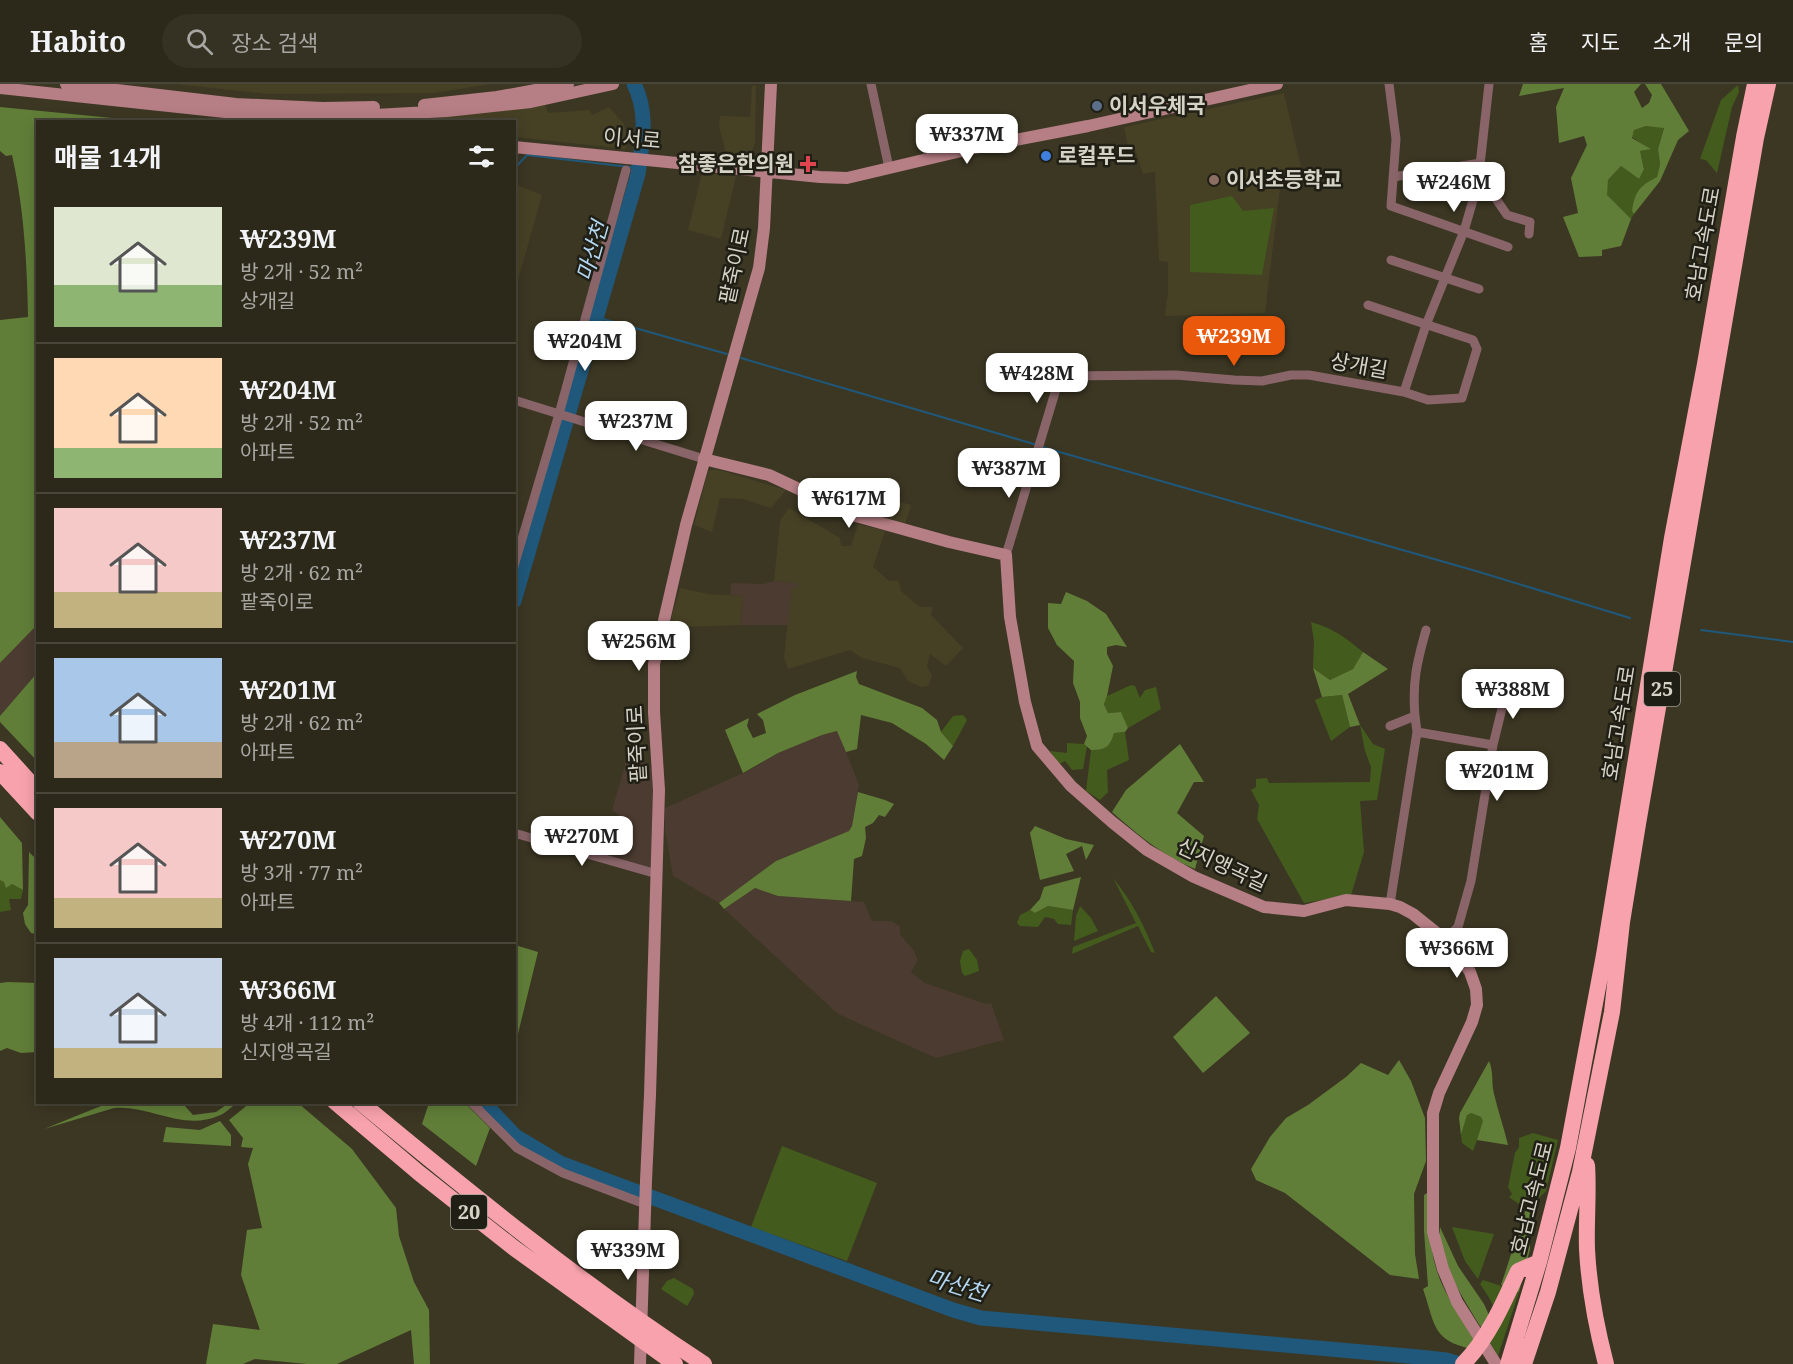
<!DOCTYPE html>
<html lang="ko">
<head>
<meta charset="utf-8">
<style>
  body { margin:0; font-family:"Noto Serif","Noto Sans KR",serif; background:#353123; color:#f1f3f6; height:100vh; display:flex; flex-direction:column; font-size:22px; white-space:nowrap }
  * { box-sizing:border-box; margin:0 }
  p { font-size:20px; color:#a7a6a2 }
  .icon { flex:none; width:33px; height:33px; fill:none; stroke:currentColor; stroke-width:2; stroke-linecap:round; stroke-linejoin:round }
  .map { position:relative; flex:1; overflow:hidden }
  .drawer { position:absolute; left:36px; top:36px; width:480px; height:984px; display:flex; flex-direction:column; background:#2d291a; border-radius:0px; box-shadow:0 3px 15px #0003,0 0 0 2px #484539 }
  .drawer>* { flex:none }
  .price { position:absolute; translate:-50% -51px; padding:0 14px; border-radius:12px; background:#fff; color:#222; font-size:20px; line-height:39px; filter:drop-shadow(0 2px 3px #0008) }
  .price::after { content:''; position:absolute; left:50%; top:36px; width:18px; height:14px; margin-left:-9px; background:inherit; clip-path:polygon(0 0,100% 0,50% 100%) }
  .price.current { background:#ea580c; color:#fff }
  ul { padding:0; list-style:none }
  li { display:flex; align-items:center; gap:18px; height:150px; padding:0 18px }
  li+li { border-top:2px solid #484539 }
  li span { display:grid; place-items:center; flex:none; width:168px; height:120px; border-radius:0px; color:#555 }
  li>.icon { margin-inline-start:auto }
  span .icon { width:72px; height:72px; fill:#fffc; stroke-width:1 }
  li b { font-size:26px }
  h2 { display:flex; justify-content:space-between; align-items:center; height:72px; padding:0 18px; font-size:26px }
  header { display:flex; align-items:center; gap:36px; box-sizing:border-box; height:84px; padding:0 30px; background:#2d291a; border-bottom:2px solid #484539 }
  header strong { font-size:28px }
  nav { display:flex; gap:33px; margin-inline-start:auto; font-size:21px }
  .search { width:420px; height:54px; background:#353123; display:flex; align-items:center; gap:15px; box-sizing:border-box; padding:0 21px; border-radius:33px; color:#a7a6a2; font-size:22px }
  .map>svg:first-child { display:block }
  .built { fill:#464025 }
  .industrial { fill:#4b3b30 }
  .green { fill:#435c1d }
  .forest { fill:#617e38 }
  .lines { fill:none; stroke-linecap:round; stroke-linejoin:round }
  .stream { stroke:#1f587b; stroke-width:2 }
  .river { stroke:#1f587b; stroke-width:15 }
  .street { stroke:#896569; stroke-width:9 }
  .secondary { stroke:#b67e85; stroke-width:12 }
  .highway { stroke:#f8a2ad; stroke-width:16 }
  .service-dot { fill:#5c6f8a; stroke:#201f16; stroke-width:2 }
  .shop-dot { fill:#3f7fe0; stroke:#201f16; stroke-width:2 }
  .health-dot { fill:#e0444e; stroke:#201f16; stroke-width:2 }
  .education-dot { fill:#8d6e63; stroke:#201f16; stroke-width:2 }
  .labels { text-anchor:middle; stroke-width:5; stroke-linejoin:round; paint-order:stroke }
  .shield { fill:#201f16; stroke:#9f9c91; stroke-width:1.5 }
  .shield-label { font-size:20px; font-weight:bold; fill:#d5d2c6 }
  .poi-label { font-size:21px; font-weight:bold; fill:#d5d2c6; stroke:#201f16; text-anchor:start }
  .street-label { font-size:21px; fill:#d5d2c6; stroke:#201f16 }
  .water-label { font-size:22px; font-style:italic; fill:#b3d7f1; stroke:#201f16 }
</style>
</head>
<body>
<header>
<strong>Habito</strong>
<div class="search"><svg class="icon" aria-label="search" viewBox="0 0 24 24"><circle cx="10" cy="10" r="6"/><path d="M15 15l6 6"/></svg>장소 검색</div>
<nav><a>홈</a><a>지도</a><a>소개</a><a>문의</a></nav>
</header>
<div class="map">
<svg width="1793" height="1280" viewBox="0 0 1793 1280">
  <rect width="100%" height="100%" fill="#3c3723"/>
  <path class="built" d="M175,0H491L434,9L267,10Z
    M756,1L755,58L750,74L726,69L719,43L720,32L750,33L752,2Z
    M1284,9L1304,96L1280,104L1265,229L1165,232L1168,207V178L1159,177L1155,88L1143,90L1136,67L1128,62L1124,43Z
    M545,20L548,29L590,26L592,31L609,23L624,40L628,56L626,65L515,53L514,38H435V34Z
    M702,89L736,92L721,155L688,146Z
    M515,100L542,111L515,207Z
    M716,385L786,406L771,424L743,415L720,414L712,448L694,441L708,387Z
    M814,394L911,421L905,440L865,428L813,406Z
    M789,424L840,454L841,462H851L858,440L885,447L873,483L889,497H899L901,507L920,523H933L931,531L963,564L946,582L930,570L927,582L932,592L928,602L921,603L908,597L900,584L862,574L850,566L788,585L784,574L791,505L798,502L796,499L774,497L780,437Z
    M680,504L708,510L743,512L741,541L683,543L671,535Z"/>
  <path class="industrial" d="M774,497L796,499L799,502L791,505L788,541H741L743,512L730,511L731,499L764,500Z
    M37,541V589L0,632V579Z
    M838,647L859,701L852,742L849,747L776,777L719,819L673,792L665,745V724L752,685L778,669L822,651Z
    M627,674L649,680L654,691L652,783L644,784L602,772L604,741H618L619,731L612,726Z
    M755,804L778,812L864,818L872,837H891L900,842V850L914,867L918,876L911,888L925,899L986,920L991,919L1004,956L936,974L838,930L724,825Z"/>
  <path class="green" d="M1738,1L1739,8L1732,23L1717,89L1706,76L1700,75L1721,16Z
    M1646,42L1664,43L1658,65L1660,80L1657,93L1632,126L1634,130L1631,135L1606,111L1608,96L1621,82L1639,95L1644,84L1640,67L1650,65L1632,53L1634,46Z
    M1232,112L1243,127L1274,124L1262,191L1190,188V121Z
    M1311,538C1333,544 1346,554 1363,568L1353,585L1330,596L1313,584L1314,557Z
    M1131,601L1135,602L1140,614L1145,606L1156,603L1161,625L1128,644L1121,628L1108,629L1104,619L1107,612Z
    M1342,611L1350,643L1331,657L1315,616L1322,613Z
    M963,631L967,636L953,662L941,648L953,632Z
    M1360,641L1373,660L1385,665L1377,716L1360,717L1364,768L1351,811L1304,819L1257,735L1259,721L1251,706L1256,703V695L1267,694L1269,699L1370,698L1371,683L1365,667Z
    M1125,648L1129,676L1107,686L1108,708L1100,716L1086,707L1091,666C1106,666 1110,663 1114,649Z
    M1067,659L1084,660L1087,662L1083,685L1072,686L1065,677L1059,680L1050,667L1067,669Z
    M1113,794C1132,817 1144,841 1155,869L1151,868L1138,842L1072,870L1073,863L1136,839Z
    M0,796L12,800L23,806L21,815H9L11,826L0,828Z
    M1048,822L1073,826L1071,841L1058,840L1054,835L1045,833L1038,843L1020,842L1017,839L1020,831L1030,826L1035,829Z
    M1080,822L1091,834L1098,847L1074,857L1076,832Z
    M969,865L977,876L979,887L965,892L962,889L960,877L963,867Z
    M1471,1029L1481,1033L1484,1037L1473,1067L1462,1059L1461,1051L1467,1030Z
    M1533,1049L1558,1056L1546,1107L1539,1114L1532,1132L1526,1125L1509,1113L1512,1110L1508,1103L1515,1069L1519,1063V1054Z
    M782,1062L877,1099L847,1177L751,1143Z
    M1452,1143L1494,1150L1478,1195L1465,1177Z
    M674,1194L693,1205L694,1210L687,1222L661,1205L667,1197Z
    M1483,1196L1519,1208L1498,1272L1489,1257C1497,1227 1498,1226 1480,1200Z"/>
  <path class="forest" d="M1523,0H1641L1634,8L1642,24L1649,19L1652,11L1645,0H1661L1689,47L1678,56L1660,97L1634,130L1632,127C1635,107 1640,102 1657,93L1660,80L1658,65L1664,44L1646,42L1634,46L1632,54L1651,65L1640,67L1644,85L1639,95L1621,82L1608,96L1607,111L1631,135L1621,162L1602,166V172L1579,173L1563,133L1578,129L1571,94L1587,61L1584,52L1559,59L1556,23L1564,4L1519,12Z
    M0,23L143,37L38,38L37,541L0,579V236L28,233C27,179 24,124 12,71L6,72L0,67Z
    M1066,508L1087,517L1106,530L1127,563L1116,561L1107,563V570L1113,582L1107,612L1104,620L1108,629L1121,628L1128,644L1125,648L1114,649C1110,663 1106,666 1091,666L1084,660L1087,652L1080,634V618L1073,599L1074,577L1057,561L1048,544V519L1061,520Z
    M1363,568L1388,585L1348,610L1360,641L1350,643L1342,611L1322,613L1313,584L1330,596L1353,585Z
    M857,587L856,593L859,600L922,624L937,636L941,648L953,662L944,676L926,660L892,639L861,631L857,665L846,668L837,647L822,651L778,669L743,689L725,646L749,634L747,642L753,654L766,649L763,636L757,630L795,611Z
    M37,589V677L0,638V632Z
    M1180,660L1204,698H1194L1177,729L1204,752L1195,785C1163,772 1138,751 1112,728L1126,706Z
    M858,708L885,716L894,720L885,733L879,731L873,739L865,743L866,754L862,772L854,775L851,817L778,812L755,804L724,825L719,819L776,777L849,747L852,742Z
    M0,733L22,759L23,806L12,800L6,804L4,798L0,796Z
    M1035,742L1066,755L1094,761L1086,776L1082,762L1066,770L1074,787L1040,796L1030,749Z
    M29,768L37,776V850L31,849L25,840L23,829L28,821Z
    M1081,793L1073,826L1048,822L1035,829L1030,826L1040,815L1044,803Z
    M515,861L538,868L515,962L514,861Z
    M8,898L37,899V968L21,969L7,964L0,967V899Z
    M1216,912L1250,949L1203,989L1173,953Z
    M1399,976L1411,997L1425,1034L1426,1077L1414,1110L1415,1170L1419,1195L1390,1191L1285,1109L1256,1096L1251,1085L1270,1053L1286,1034L1308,1021L1346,993L1361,979L1388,991Z
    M1489,977C1494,989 1491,997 1494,1010C1498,1027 1504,1044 1508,1061L1477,1056L1483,1037L1481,1033L1471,1029L1467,1031L1461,1051L1459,1034L1460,1029Z
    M124,1018L178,1019L184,1021L193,1031L216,1028L229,1019H237C231,1023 225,1030 218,1032C183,1047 149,1021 114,1024L44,1045L106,1020Z
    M250,1019H298L352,1065L396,1124L399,1152L414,1198L429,1226L430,1280H414L411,1246L337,1280H307L255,1275L243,1280H206L213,1240L260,1246L241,1191L247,1146L262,1144L248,1080L253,1064L241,1063L243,1054L229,1036Z
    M429,1019H465L490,1044L476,1082L422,1040Z
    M220,1037L231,1051V1062L163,1058L166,1043L200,1046Z
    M1427,1109C1429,1134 1429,1160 1436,1184C1444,1212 1464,1238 1478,1263L1476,1266C1432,1257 1436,1243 1423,1205L1428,1202L1424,1147V1111Z
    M1526,1125L1532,1132L1529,1149L1530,1165L1519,1208L1501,1201Z
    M1440,1143L1458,1182L1484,1220L1489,1231L1485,1246L1480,1242C1464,1215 1436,1175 1440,1143Z"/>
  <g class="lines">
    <path class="stream" d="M514,85L527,71L638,84
      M596,233L727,270
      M741,274L1037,361
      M1042,363L1476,487L1630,534
      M1701,546L1793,558"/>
    <path class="river" d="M514,517L638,90C642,59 649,30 634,0
      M483,1018L515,1052L560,1079L953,1226L981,1234L1419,1273L1446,1276L1460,1280"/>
    <path class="street" d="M871,0L889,84
      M1389,0L1396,55L1391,122L1508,163
      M1479,90L1507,131L1530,138L1529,150
      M1393,93L1481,79
      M1391,176L1479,205
      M1404,308L1426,241L1464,147L1478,99L1489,0
      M514,316L704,375
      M1006,471L1060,292L1176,291L1234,296L1262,297L1291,291H1309L1404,308L1428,316L1462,314L1477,265L1473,256L1368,221
      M514,482L559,330L626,86
      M1415,632C1412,598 1417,578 1426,546
      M1390,642L1415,632L1417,648L1390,820
      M1417,648L1493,661L1471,797L1458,843L1446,855
      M1493,661L1507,604
      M514,749L657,790
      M471,1018L517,1064L563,1089L645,1120"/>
    <path class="secondary" d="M66,0L236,20L323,24L374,23
      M0,4L225,28L321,34L447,27L531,18L613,0
      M424,21L497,13L568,0
      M514,63L820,93L847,94L974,64L1088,42L1277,0
      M704,375L769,391L856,432L949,458L1006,471L1010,533L1025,618L1037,662L1071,702L1112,738L1147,766L1194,793L1264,823L1304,827L1346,816L1390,820L1400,823L1413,830L1454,863L1470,888L1476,905L1477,921L1472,938L1439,1009L1433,1029V1148L1443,1185L1457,1218L1496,1280
      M640,1280L646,1097L650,1011L659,706L654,628V580L686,441L759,184L764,144L771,0"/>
    <path class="highway" d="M0,665L38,707
      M0,688L38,729
      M335,1018L419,1089L514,1164L675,1280
      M360,1018C471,1110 583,1201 704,1280
      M1587,1081C1589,1109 1586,1137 1587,1165C1589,1204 1596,1242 1606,1280
      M1463,1280C1488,1255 1504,1218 1518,1187L1539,1178
      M1508,1280L1539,1178L1568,1064L1604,871L1672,454L1705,280L1744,53L1755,0
      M1524,1280L1548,1208L1580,1088L1612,928L1622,838L1638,740L1756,54L1768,0"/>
  </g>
  <circle class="service-dot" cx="1097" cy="22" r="6"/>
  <circle class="shop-dot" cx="1046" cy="72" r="6"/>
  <path class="health-dot" d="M805 71h6v6h6v6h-6v6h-6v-6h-6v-6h6z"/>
  <circle class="education-dot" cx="1214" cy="96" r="6"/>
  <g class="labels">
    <g class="shield">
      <rect x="1644" y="588" width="36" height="34" rx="4.5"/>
      <rect x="451" y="1111" width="36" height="34" rx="4.5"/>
    </g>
    <g class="shield-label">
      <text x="1662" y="612">25</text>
      <text x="469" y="1135">20</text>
    </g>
    <g class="poi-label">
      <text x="1109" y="29">이서우체국</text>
      <text x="1058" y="79">로컬푸드</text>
      <text x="794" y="87" text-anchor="end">참좋은한의원</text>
      <text x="1226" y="103">이서초등학교</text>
    </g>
    <g class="street-label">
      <text transform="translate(632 55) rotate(5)" y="7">이서로</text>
      <text transform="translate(1703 160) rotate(-80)" y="7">호남고속도로</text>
      <text transform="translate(735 182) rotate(-78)" y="7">팥죽이로</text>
      <text transform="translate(1359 282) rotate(10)" y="7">상개길</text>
      <text transform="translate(1619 639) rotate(-81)" y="7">호남고속도로</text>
      <text transform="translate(637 660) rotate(-93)" y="7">팥죽이로</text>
      <text transform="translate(1222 781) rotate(25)" y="7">신지앵곡길</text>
      <text transform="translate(1532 1114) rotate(-76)" y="7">호남고속도로</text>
    </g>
    <g class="water-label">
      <text transform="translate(592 167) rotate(-74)" y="8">마산천</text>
      <text transform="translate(957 1201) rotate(17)" y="8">마산천</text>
    </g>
  </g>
</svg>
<b class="price" style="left:967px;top:81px">₩337M</b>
<b class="price" style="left:1454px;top:129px">₩246M</b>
<b class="price current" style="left:1234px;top:283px">₩239M</b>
<b class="price" style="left:585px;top:288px">₩204M</b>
<b class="price" style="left:1037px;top:320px">₩428M</b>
<b class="price" style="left:636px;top:368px">₩237M</b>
<b class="price" style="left:1009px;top:415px">₩387M</b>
<b class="price" style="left:849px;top:445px">₩617M</b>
<b class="price" style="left:639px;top:588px">₩256M</b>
<b class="price" style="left:1513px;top:636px">₩388M</b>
<b class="price" style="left:1497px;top:718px">₩201M</b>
<b class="price" style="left:582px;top:783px">₩270M</b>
<b class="price" style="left:1457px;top:895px">₩366M</b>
<b class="price" style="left:628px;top:1197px">₩339M</b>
<section class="drawer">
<h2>매물 14개<svg class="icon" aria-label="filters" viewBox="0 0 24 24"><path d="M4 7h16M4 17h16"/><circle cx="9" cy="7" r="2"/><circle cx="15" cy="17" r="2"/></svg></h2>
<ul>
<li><span style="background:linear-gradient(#dfe7d0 65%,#8fb573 0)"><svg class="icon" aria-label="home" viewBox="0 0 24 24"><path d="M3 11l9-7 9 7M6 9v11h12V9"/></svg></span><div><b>₩239M</b><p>방 2개 · 52 m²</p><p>상개길</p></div></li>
<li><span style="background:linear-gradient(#ffd9b3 75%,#8fb573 0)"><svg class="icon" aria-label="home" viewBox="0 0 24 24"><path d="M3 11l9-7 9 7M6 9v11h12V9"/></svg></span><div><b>₩204M</b><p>방 2개 · 52 m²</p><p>아파트</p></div></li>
<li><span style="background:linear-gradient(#f6c9c9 70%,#c2b280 0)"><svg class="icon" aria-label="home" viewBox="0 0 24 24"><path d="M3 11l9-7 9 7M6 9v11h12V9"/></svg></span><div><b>₩237M</b><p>방 2개 · 62 m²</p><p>팥죽이로</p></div></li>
<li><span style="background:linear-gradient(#a9c7e8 70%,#b9a48a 0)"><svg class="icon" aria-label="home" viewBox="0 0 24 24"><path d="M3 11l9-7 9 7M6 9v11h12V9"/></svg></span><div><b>₩201M</b><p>방 2개 · 62 m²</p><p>아파트</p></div></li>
<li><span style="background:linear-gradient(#f6c9c9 75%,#c2b280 0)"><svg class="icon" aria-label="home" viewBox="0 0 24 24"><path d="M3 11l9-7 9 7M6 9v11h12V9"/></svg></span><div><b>₩270M</b><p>방 3개 · 77 m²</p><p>아파트</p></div></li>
<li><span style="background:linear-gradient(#c9d6e8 75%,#c2b280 0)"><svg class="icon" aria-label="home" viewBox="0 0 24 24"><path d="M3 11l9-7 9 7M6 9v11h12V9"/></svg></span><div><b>₩366M</b><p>방 4개 · 112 m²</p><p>신지앵곡길</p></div></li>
</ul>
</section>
</div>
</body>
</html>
